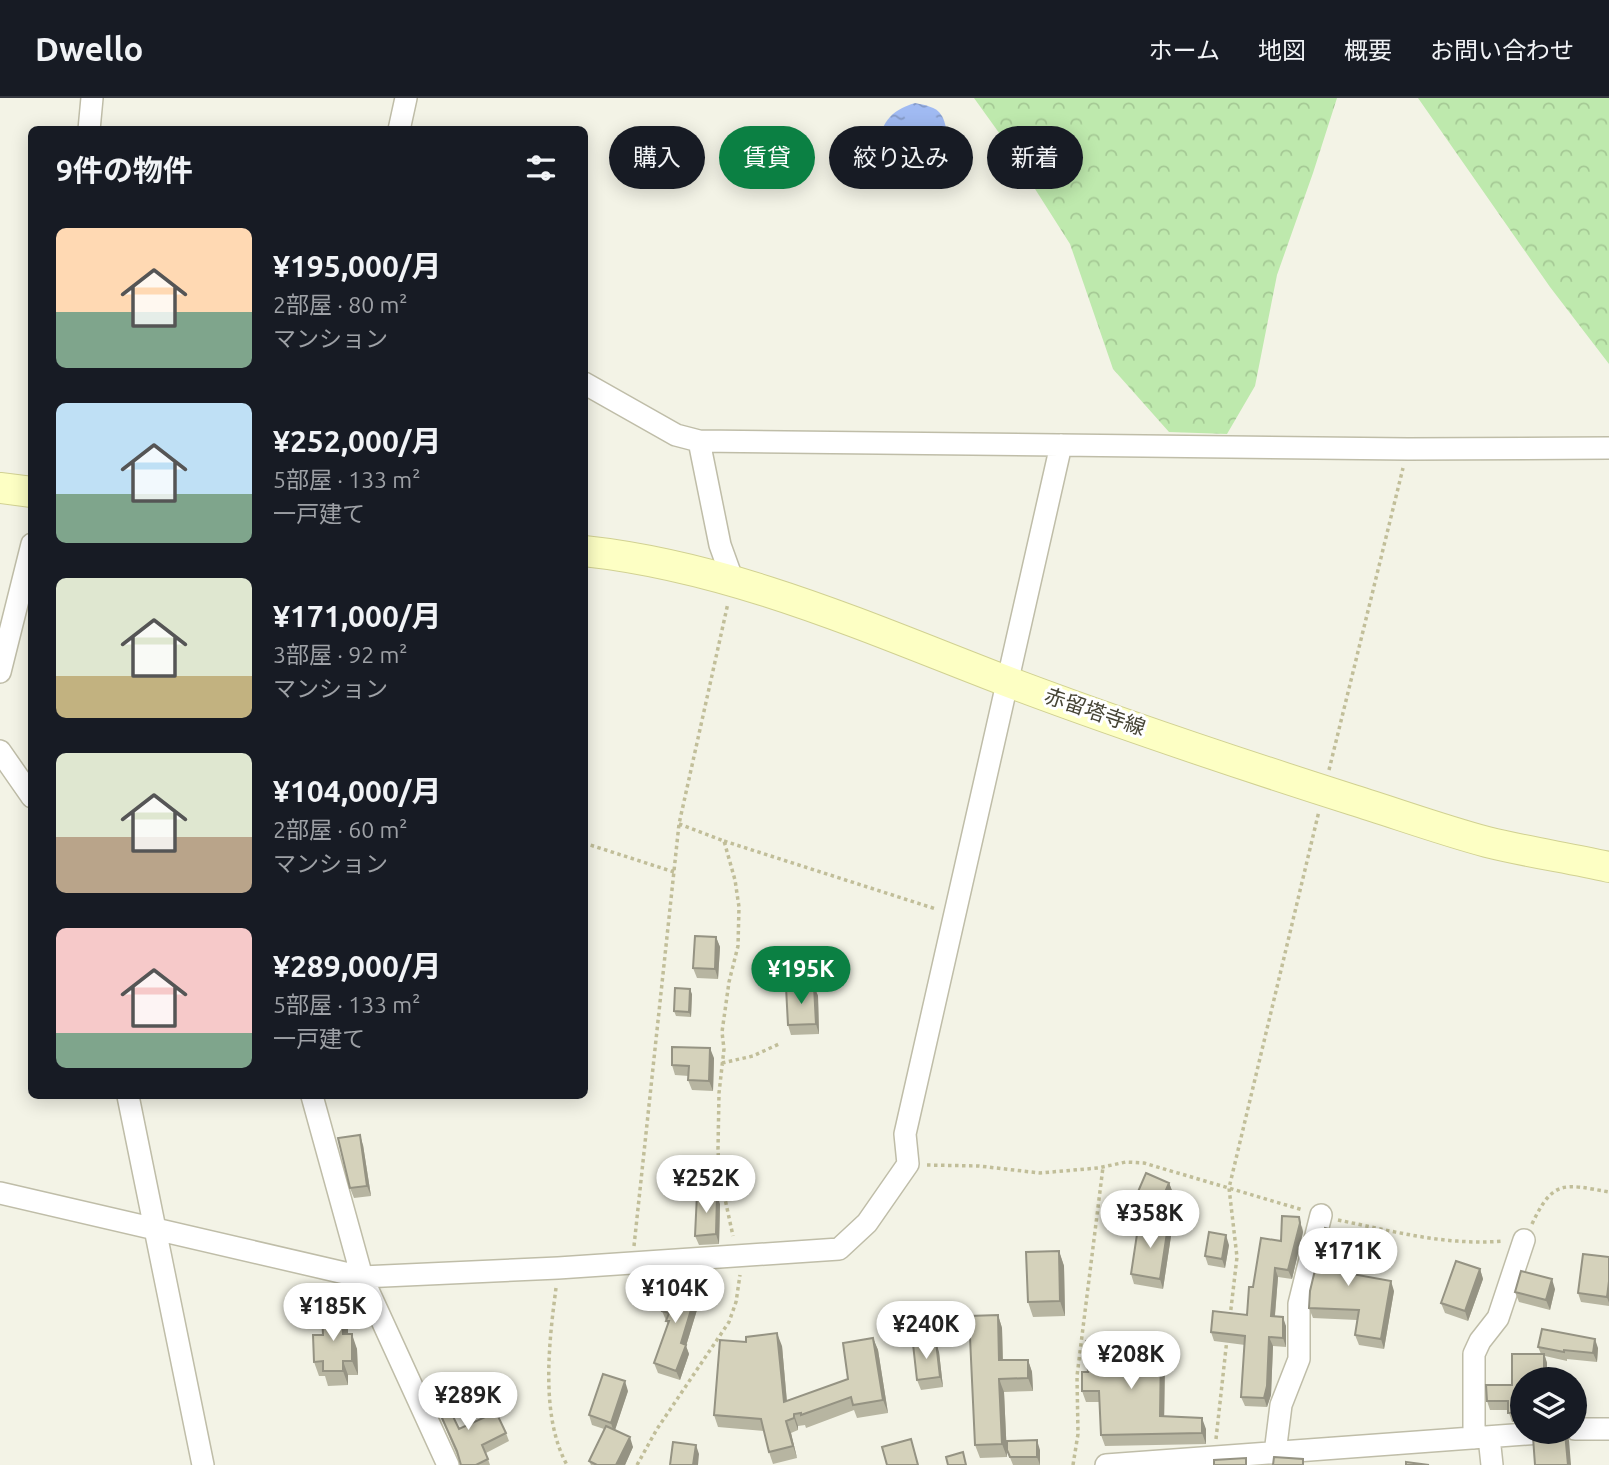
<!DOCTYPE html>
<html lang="ja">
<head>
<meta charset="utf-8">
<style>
  body { margin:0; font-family:Ubuntu,"Noto Sans JP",sans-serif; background:#242831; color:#f1f3f6; height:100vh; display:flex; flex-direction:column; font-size:26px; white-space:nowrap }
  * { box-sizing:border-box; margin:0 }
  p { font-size:23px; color:#9ea1a6 }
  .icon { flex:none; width:38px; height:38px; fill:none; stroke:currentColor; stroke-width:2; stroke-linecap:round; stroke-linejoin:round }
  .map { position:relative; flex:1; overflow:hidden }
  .sheet { position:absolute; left:28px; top:28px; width:560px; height:973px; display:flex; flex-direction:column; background:#171b24; border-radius:10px; box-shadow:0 4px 18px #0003 }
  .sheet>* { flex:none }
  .guide { position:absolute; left:609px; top:28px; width:665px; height:63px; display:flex; gap:14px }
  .buttons { position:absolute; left:1510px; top:1269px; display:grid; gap:14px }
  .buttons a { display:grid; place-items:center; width:77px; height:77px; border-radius:50%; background:#171b24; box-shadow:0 4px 18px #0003; font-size:35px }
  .price { position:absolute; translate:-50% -60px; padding:0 16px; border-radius:24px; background:#fff; color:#222; font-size:23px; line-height:46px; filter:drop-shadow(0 2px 4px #0008) }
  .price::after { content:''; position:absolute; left:50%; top:42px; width:21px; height:16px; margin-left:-10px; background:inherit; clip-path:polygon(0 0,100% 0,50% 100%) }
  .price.selected { background:#0b8043; color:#fff }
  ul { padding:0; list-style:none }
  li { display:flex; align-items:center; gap:21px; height:175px; padding:0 28px }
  li span { display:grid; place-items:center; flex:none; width:196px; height:140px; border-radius:10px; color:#555 }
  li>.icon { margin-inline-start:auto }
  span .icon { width:84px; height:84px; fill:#fffc; stroke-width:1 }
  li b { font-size:30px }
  h2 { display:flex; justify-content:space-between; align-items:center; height:84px; padding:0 28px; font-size:30px }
  .tag { padding:0 24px; border-radius:32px; background:#171b24; box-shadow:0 4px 18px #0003; font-size:24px; line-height:63px }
  .tag.selected { background:#0b8043; color:#fff }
  header { display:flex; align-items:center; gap:42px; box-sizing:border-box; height:98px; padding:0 35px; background:#171b24; border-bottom:2px solid #363941 }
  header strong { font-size:33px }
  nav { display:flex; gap:38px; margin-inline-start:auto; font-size:24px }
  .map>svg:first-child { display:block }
  .forest { fill:url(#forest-crowns) }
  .water { fill:url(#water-ripples) }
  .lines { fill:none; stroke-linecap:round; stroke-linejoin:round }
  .minor-casing { stroke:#bfbda8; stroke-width:24 }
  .secondary-casing { stroke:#d1d192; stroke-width:32 }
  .path { stroke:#c1be99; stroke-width:3.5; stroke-dasharray:3.5 3.5; stroke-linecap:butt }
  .minor { stroke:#fff; stroke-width:21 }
  .secondary { stroke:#fdffc4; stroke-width:30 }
  .wall { fill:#b7b5a1 }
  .shaded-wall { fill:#959383 }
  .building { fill:#d5d2bb; stroke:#959383; stroke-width:2 }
  .labels { text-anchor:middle; stroke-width:6; stroke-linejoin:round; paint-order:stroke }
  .street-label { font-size:21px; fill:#464435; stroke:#fff }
</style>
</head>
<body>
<header>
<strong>Dwello</strong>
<nav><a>ホーム</a><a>地図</a><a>概要</a><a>お問い合わせ</a></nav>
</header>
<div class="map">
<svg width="1609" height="1367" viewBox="0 0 1609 1367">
  <defs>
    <pattern id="forest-crowns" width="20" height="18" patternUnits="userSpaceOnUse" patternTransform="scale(1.75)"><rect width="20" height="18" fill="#bee9ad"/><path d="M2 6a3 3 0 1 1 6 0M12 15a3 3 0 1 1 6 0" fill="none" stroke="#a5c995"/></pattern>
    <pattern id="water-ripples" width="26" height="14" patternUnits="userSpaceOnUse" patternTransform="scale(1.75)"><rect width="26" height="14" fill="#a0baf2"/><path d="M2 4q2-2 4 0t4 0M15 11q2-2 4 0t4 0" fill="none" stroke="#8499c5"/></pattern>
  </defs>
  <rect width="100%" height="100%" fill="#f3f3e6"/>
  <path class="forest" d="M974,0H1337L1313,75L1277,177L1255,288L1227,336L1169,334L1113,271L1070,146L1002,39Z
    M1418,0H1609V266L1550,189Z"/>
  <path class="water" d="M915,5C941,10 943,14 948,39L935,62L921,71L901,67L878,52C881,25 889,13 915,5Z"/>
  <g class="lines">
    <defs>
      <path id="minor" d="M89,32L92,0
        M399,32L406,0
        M584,285L676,337L699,343L1408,351L1609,350
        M699,343L720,447L733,483
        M0,574L32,446
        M0,653L32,699
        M128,998L203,1367
        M312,998L362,1179L448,1367
        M0,1095L362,1179L558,1170L839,1151L867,1125L908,1066L905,1036L1061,347
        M1575,1331H1609
        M1489,1339L1492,1367
        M1474,1340V1256L1480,1243L1498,1220L1524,1142
        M1275,1355L1281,1307L1299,1261V1206L1321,1117
        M1106,1367L1553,1334"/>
      <path id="secondary" d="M0,390L32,394
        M584,453C733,469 868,530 1006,583C1120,626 1237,665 1353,702C1398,716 1442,732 1487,744C1527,754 1569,760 1609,769"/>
    </defs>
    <use href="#minor" class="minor-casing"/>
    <use href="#secondary" class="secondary-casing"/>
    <path class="path" d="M1329,672L1403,370
      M679,726L724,743L735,782L739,809L738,848L729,884L722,934L724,951L719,995L718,1051L719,1073L733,1138
      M724,743L936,811
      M584,745L674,774
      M722,965L753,958L781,945
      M927,1067L979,1068L1040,1075L1098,1070L1126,1064L1144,1065L1303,1112
      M1338,1122C1392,1133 1447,1148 1503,1143
      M1532,1126C1553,1081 1564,1086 1609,1094
      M634,1148L679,726L728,505
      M556,1190C549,1244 540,1318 567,1367
      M1230,1219L1237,1159L1229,1090L1319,713
      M1216,1341L1227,1241
      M637,1367L657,1331L729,1224L736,1204L740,1177
      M1073,1367L1078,1336L1077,1278L1103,1069"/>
    <use href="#minor" class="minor"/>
    <use href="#secondary" class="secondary"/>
  </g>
  <path class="wall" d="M716,839L720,849L718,881L697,880L693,870Z
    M814,888L818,898L819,936L791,937L788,927Z
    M692,896L691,919L676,918L674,913Z
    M714,960L713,993L692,992L688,982L689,978L675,977L672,967Z
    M363,1047L371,1098L354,1100L350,1090Z
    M1169,1085L1173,1095L1164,1116L1141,1106L1137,1096Z
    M720,1106L719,1146L699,1147L695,1138Z
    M1302,1128L1303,1134L1292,1181L1278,1179L1275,1218L1286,1228V1249L1273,1248L1271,1297L1267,1309L1245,1308L1241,1299L1245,1247L1214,1243L1211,1234L1247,1217L1253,1189Z
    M1349,1136L1353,1145L1346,1175L1394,1193L1384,1251L1359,1247L1355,1237L1357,1222L1313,1220L1309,1210Z
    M1171,1138L1163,1191L1134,1186L1131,1176Z
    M1229,1147L1225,1170L1208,1167L1205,1158Z
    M1059,1153L1064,1168L1065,1218L1033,1219L1028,1204Z
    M1609,1159V1208L1581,1204L1578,1195Z
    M1480,1171L1483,1181L1468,1223L1445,1215L1441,1205Z
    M1555,1191L1550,1212L1519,1204L1515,1194Z
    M700,1202L686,1248L689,1256L680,1282L658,1275L654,1265L668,1227L662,1213Z
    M998,1217L1002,1230L1003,1262H1028L1032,1274L1033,1293L1004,1294L1007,1359L980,1360L975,1347Z
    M348,1228V1236L357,1251L358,1277H348V1287L328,1288L325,1278H319L314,1264L323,1237Z
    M873,1240L878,1252L888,1315L857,1320L854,1312L806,1330L805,1327L798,1328V1332L791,1335L797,1360L773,1366L769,1354L764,1333L718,1329L714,1317L782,1248L787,1303L848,1281Z
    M1112,1248H1161L1165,1260L1164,1319L1206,1331V1346L1105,1348L1101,1337L1100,1304H1086L1082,1293L1088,1274Z
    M1538,1249L1598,1250L1597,1264L1567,1261V1263L1545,1258L1547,1265L1522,1281V1323L1512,1324L1508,1312H1490L1487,1303L1512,1287L1541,1256Z
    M939,1254L943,1289L921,1292L917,1282Z
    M428,1289L459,1331L506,1335L509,1343L486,1355L490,1367H461Z
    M628,1293L615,1332L633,1349L625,1367H591L589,1363L604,1331L592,1327L589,1317Z
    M1007,1352H1040V1367H1013Z"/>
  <path class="shaded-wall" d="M716,839L720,849L718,881L715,871Z
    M814,888L818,898L819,936L816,926Z
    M690,891L692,896L691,919L689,914Z
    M710,950L714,960L713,993L709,983Z
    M360,1037L363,1047L371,1098L367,1088Z
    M1169,1085L1173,1095L1164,1116L1160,1106Z
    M717,1096L720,1106L719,1146L716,1136Z
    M1299,1119L1303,1134L1292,1181L1288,1172Z
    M1168,1128L1171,1138L1163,1191L1160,1181Z
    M1349,1136L1353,1145L1344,1184L1341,1174Z
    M1226,1137L1229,1147L1225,1170L1222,1161Z
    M1059,1153L1064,1168L1065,1218L1060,1203Z
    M1275,1170L1278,1179L1274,1227L1271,1218Z
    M1480,1171L1483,1181L1468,1223L1465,1213Z
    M1552,1181L1555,1191L1550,1212L1546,1202Z
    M1391,1183L1394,1193L1384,1251L1381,1241Z
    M1609,1183V1205L1607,1199Z
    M697,1192L700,1202L686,1248L689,1256L680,1282L676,1273L681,1245Z
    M342,1213L348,1228V1251L343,1236Z
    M998,1217L1002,1230L1003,1275L999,1262Z
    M1283,1219L1286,1228V1249L1283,1240Z
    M777,1235L782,1248L788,1317L784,1304Z
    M352,1236L357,1251L358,1277L352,1263Z
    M1269,1239L1273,1248L1271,1297L1267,1309L1264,1300Z
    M873,1240L878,1252L888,1315L883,1302Z
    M1595,1241L1598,1250L1597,1264L1593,1255Z
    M936,1244L939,1254L943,1289L940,1279Z
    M1161,1248L1165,1260L1164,1330L1160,1318Z
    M1544,1256L1547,1265V1281H1544Z
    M1028,1262L1032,1274L1033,1293L1028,1280Z
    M343,1263L348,1277V1287L343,1273Z
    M999,1281L1004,1294L1007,1359L1002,1346Z
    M625,1283L628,1293L614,1335L611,1325Z
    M794,1316L798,1328V1332L794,1320Z
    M1202,1320L1206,1331V1346L1202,1335Z
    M786,1323L791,1335L797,1360L793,1348Z
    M1565,1334L1569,1342L1571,1367H1568Z
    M630,1339L633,1349L625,1367H616Z
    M1037,1342L1040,1352V1367L1037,1359Z
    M696,1347L699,1356L698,1367H693Z"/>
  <path class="building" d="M695,838L716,839L715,871L693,870Z
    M814,888L816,926L788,927L786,889Z
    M675,890L690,891L689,914L674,913Z
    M672,949L710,950L709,983L688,982L689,968L672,967Z
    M360,1037L367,1088L350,1090L338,1040Z
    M1146,1075L1169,1085L1160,1106L1137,1096Z
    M697,1096H717L716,1136L695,1138Z
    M1282,1118L1299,1119L1300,1125L1288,1172L1275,1170L1271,1218L1283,1219V1240L1269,1239L1267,1288L1264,1300L1241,1299L1245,1238L1211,1234L1213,1213L1247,1217L1249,1189H1253L1261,1140L1281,1143Z
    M1139,1123L1168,1128L1160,1181L1131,1176Z
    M1325,1130L1349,1136L1341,1174L1391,1183L1381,1241L1355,1237L1359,1212L1309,1210L1310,1193Z
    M1209,1134L1226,1137L1222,1161L1205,1158Z
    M1059,1153L1060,1203L1028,1204L1026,1154Z
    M1583,1156L1609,1159V1183L1607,1199L1578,1195Z
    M1456,1163L1480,1171L1465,1213L1441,1205Z
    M1521,1173L1552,1181L1546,1202L1515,1194Z
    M671,1184L697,1192L681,1245L686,1247L676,1273L654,1265L669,1223H666L669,1215L662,1213Z
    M342,1213L343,1236H352V1263H343V1273H323V1263L314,1264L313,1237H323L322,1214Z
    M998,1217L999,1262H1028V1280L999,1281L1002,1346L975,1347L969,1218Z
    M1542,1231L1595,1241L1593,1255L1564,1252V1254L1538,1249Z
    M777,1235L784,1304L848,1281L843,1245L873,1240L883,1302L853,1307L851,1299L801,1317V1315L794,1316V1320L786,1323L793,1348L769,1354L761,1321L714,1317L720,1242L746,1244V1239Z
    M1110,1242V1248H1161L1160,1318L1202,1320V1335L1101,1337L1099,1293H1082V1274H1088L1086,1243Z
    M936,1244L940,1279L917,1282L913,1246Z
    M1512,1256H1544V1281H1522V1314L1508,1315V1303H1487L1486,1287H1512Z
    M603,1276L625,1283L611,1325L589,1317Z
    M437,1285L459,1331L496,1314L506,1335L482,1347L488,1361L476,1367H461L457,1353L428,1289Z
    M606,1328L630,1339L616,1367H597L589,1363Z
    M1556,1334H1565L1568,1367H1535L1533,1339L1551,1337Z
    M911,1341L918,1367H887L882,1349Z
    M1037,1342V1359H1010L1007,1352V1343Z
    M673,1344L696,1347L693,1367H670Z
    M963,1354L966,1367H948L946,1359Z
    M1274,1359L1303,1361V1367H1273Z
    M1246,1360V1367H1214V1362Z
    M1406,1364L1429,1367H1406Z"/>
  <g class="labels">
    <g class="street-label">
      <text transform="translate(1095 614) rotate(19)" y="7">赤留塔寺線</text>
    </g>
  </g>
</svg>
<div class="buttons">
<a><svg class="icon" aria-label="layers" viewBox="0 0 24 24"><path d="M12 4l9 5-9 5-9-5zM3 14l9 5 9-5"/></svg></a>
</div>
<b class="price selected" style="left:801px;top:908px">¥195K</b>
<b class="price" style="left:706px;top:1117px">¥252K</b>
<b class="price" style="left:1150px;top:1152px">¥358K</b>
<b class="price" style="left:1348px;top:1190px">¥171K</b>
<b class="price" style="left:675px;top:1227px">¥104K</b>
<b class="price" style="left:333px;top:1245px">¥185K</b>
<b class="price" style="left:926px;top:1263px">¥240K</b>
<b class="price" style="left:1131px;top:1293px">¥208K</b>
<b class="price" style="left:468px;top:1334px">¥289K</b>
<div class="guide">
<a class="tag">購入</a>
<a class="tag selected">賃貸</a>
<a class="tag">絞り込み</a>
<a class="tag">新着</a>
</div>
<section class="sheet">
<h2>9件の物件<svg class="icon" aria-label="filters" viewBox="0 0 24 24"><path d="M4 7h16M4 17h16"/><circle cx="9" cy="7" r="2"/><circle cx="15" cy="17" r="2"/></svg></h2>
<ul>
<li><span style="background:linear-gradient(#ffd9b3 60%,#7fa58c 0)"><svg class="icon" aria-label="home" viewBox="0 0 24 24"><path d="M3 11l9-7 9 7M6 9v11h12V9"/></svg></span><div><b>¥195,000/月</b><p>2部屋 · 80 m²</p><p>マンション</p></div></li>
<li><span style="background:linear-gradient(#bfe0f5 65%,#7fa58c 0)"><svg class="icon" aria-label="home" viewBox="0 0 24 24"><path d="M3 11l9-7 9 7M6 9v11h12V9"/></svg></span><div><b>¥252,000/月</b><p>5部屋 · 133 m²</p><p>一戸建て</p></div></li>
<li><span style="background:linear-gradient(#dfe7d0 70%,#c2b280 0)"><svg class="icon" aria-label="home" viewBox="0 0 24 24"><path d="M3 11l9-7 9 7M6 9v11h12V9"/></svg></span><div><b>¥171,000/月</b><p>3部屋 · 92 m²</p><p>マンション</p></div></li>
<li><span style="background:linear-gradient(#dfe7d0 60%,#b9a48a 0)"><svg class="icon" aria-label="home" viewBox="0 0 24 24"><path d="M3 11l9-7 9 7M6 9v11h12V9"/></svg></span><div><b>¥104,000/月</b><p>2部屋 · 60 m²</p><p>マンション</p></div></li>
<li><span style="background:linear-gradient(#f6c9c9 75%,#7fa58c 0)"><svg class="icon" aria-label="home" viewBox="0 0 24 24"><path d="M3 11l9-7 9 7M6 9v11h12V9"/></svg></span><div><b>¥289,000/月</b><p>5部屋 · 133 m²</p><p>一戸建て</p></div></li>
</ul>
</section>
</div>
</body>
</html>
